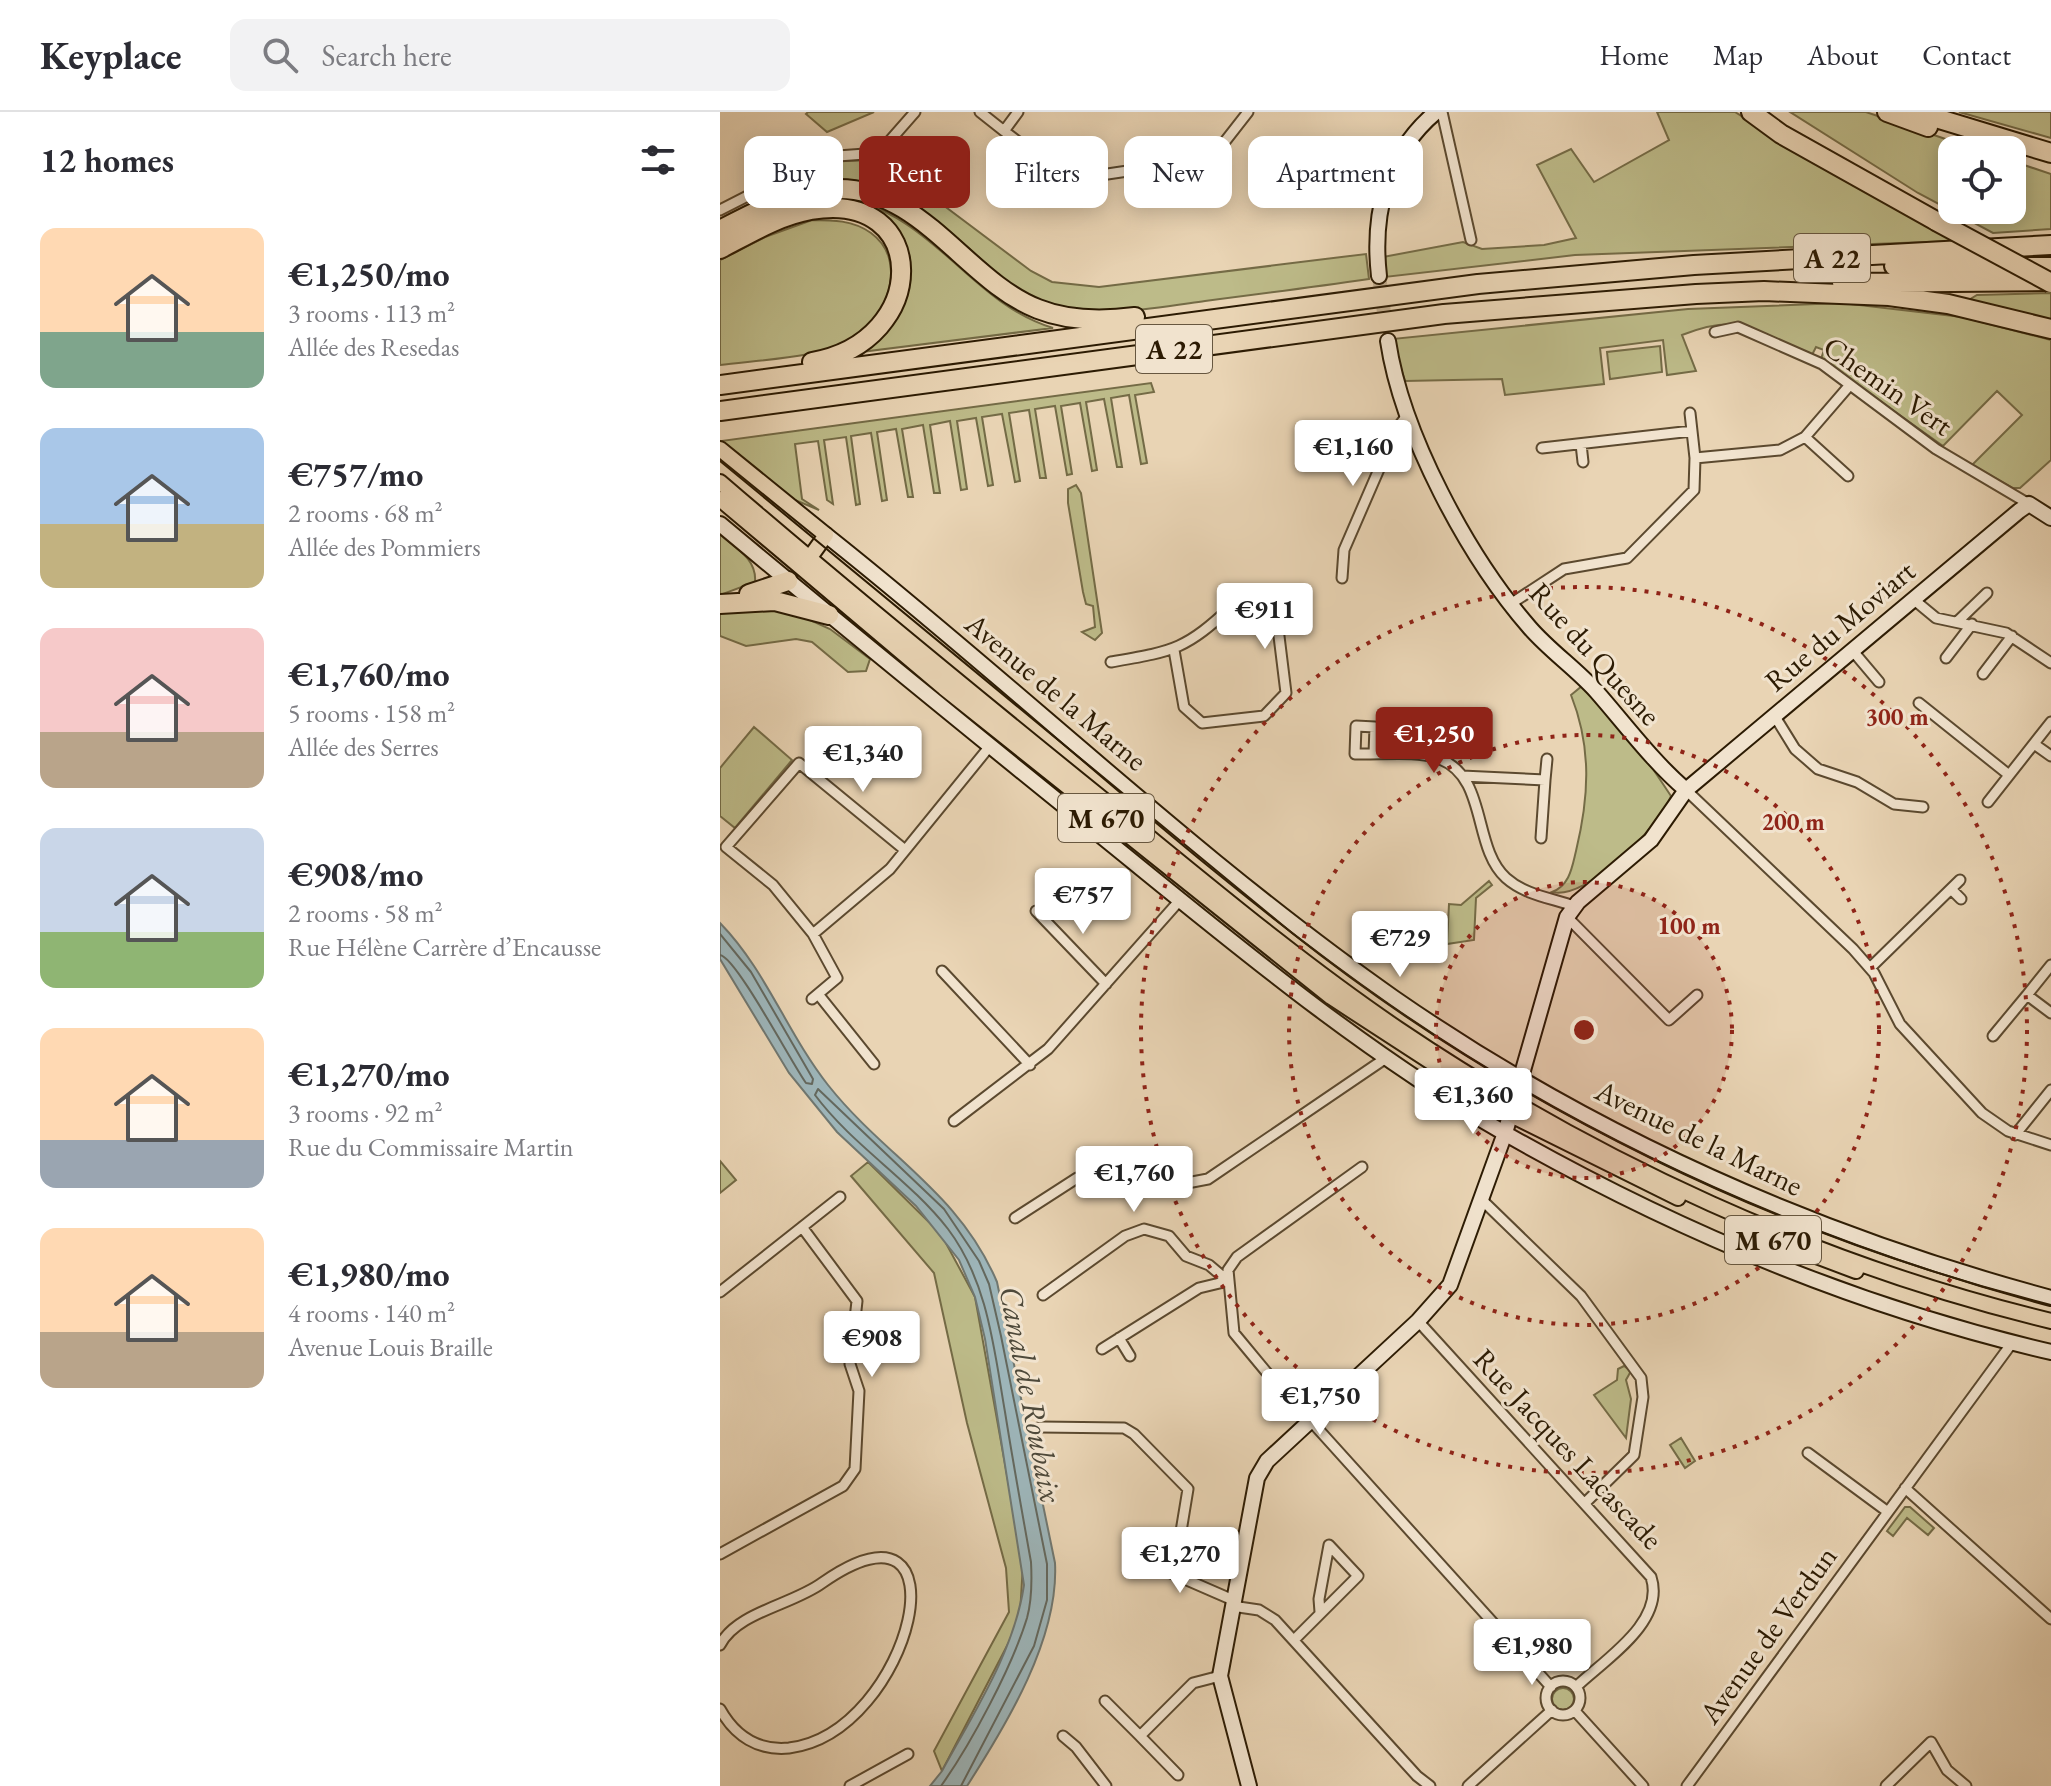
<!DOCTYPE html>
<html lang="en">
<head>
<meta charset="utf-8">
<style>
  body { margin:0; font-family:"EB Garamond",serif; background:#f2f2f3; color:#2b2b33; height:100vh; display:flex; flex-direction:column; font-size:30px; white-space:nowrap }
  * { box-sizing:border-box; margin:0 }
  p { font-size:26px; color:#7c7c81 }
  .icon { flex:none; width:44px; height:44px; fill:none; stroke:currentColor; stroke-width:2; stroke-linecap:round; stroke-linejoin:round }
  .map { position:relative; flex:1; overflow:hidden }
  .sheet { display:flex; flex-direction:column; background:#fff; width:720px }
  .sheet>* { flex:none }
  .guide { position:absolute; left:24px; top:24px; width:760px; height:72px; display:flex; gap:16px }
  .fabs { position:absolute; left:1218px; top:24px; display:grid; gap:16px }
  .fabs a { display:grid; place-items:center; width:88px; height:88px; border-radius:16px; background:#fff; box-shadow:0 4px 20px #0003; font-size:40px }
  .price { position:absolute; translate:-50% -68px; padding:0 18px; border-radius:8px; background:#fff; color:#222; font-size:26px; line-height:52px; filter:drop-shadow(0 2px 4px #0008) }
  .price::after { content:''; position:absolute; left:50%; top:48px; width:24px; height:18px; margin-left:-12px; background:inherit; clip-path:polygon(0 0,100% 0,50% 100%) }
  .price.active { background:#8f2418; color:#fff }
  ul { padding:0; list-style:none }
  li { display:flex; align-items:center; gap:24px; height:200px; padding:0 40px }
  li span { display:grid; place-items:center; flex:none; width:224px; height:160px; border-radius:16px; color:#555 }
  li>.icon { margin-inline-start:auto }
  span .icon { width:96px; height:96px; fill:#fffc; stroke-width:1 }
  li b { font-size:34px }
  h2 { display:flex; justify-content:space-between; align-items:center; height:96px; padding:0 40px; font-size:34px }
  .chip { padding:0 28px; border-radius:16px; background:#fff; box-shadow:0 4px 20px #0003; font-size:28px; line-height:72px }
  .chip.active { background:#8f2418; color:#fff }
  header { display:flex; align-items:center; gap:48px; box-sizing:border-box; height:112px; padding:0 40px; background:#fff; border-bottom:2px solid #e1e1e2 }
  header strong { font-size:38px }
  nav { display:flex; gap:44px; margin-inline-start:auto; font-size:28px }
  .search { width:560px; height:72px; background:#f2f2f3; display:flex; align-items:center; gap:20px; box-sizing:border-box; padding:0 28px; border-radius:16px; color:#7c7c81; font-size:30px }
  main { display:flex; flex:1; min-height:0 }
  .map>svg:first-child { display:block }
  .green { fill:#bdbb89; stroke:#746b46; stroke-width:2 }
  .water { fill:#9db5b9; stroke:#707770; stroke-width:2 }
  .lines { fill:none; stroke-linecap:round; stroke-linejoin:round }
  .shore { stroke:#64685e; stroke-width:2 }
  .secondary-tunnel { stroke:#c3af91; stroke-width:14; stroke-dasharray:14 7; stroke-linecap:butt }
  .street-casing { stroke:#5b492f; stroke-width:13 }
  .secondary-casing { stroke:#2c1b03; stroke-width:18 }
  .primary-casing { stroke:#2c1b03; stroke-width:18 }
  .highway-casing { stroke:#2c1b03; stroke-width:22 }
  .street { stroke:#f1e3ce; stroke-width:9 }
  .secondary { stroke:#f1e3ce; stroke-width:14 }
  .primary { stroke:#e9d4b4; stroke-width:14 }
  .highway { stroke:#e9d4b4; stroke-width:18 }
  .tram { stroke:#2c1b03; stroke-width:2 }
  .highway-bridge-casing { stroke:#2c1b03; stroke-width:22; stroke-linecap:butt }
  .highway-bridge { stroke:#e9d4b4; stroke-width:18 }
  .ring { fill:none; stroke:#8f2418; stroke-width:4; stroke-dasharray:4 8 }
  .labels { text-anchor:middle; stroke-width:6; stroke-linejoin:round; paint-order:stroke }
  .shield { fill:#f1e3ce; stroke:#675740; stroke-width:2 }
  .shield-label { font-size:28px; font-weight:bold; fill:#2c1b03 }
  .street-label { font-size:30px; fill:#2c1b03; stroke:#f1e3ce }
  .water-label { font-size:32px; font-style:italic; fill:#4e493a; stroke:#f1e3ce }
  .centre { fill:#8f2418; stroke:#f1e3ce; stroke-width:4 }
  .ring-label { font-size:24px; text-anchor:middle; font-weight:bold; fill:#8f2418; stroke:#f1e3ce; stroke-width:6; stroke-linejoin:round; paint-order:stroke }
</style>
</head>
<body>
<header>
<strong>Keyplace</strong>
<div class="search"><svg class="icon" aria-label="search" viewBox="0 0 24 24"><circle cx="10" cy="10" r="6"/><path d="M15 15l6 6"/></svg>Search here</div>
<nav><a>Home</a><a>Map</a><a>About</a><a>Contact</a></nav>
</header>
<main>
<section class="sheet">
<h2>12 homes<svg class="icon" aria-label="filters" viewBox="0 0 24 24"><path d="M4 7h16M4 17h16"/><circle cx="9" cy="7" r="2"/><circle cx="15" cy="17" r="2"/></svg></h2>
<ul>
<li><span style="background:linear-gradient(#ffd9b3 65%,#7fa58c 0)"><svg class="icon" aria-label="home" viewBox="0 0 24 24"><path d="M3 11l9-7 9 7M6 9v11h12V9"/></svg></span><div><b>€1,250/mo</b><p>3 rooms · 113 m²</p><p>Allée des Resedas</p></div></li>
<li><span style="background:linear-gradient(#a9c7e8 60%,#c2b280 0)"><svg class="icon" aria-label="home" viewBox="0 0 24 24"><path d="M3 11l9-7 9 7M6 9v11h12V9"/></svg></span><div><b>€757/mo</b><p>2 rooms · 68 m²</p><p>Allée des Pommiers</p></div></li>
<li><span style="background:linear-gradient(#f6c9c9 65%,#b9a48a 0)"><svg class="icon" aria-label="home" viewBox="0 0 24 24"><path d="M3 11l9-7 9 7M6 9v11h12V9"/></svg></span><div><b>€1,760/mo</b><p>5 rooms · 158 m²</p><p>Allée des Serres</p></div></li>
<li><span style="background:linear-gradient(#c9d6e8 65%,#8fb573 0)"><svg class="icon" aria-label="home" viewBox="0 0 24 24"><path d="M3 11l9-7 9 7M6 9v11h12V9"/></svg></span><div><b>€908/mo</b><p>2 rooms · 58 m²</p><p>Rue Hélène Carrère d’Encausse</p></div></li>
<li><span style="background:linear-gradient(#ffd9b3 70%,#9aa5b1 0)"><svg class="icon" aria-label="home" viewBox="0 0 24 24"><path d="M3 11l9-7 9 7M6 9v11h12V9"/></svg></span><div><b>€1,270/mo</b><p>3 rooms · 92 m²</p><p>Rue du Commissaire Martin</p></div></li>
<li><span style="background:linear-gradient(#ffd9b3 65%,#b9a48a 0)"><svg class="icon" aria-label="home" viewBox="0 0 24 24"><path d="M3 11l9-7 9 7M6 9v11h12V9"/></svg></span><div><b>€1,980/mo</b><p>4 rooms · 140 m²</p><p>Avenue Louis Braille</p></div></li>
</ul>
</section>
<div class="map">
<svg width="1331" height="1674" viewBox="0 0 1331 1674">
  <rect width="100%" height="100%" fill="#e9d4b4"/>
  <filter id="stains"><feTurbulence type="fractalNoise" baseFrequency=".0025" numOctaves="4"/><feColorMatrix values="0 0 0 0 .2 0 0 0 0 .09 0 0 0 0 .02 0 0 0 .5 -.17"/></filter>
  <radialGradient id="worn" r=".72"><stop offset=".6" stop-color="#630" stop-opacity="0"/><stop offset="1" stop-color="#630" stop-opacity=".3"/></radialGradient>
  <path class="green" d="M88,0H154L107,20L86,2Z
    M937,0H1015L1108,59L1234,129L855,143L665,165L663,145L743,130L762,137L824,133L856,126L817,53L851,37L874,70L949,28Z
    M1070,0H1146L1258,38H1232V98H1292V49L1331,62V117L1273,121L1198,81Z
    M1239,0H1331V26Z
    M163,48L311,159L332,170L379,175L646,142L649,167C594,175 540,182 485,189C436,196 384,206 334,194C307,187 283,167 263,149C194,87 154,51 58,78L55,75L114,49Z
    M117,84C215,101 248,190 333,216L141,240L163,223L186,187L190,146L183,128L136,94L74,91Z
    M92,108C112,108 133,108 151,121C188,148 168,202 137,225C107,246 37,248 0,253V148L45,125Z
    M1331,181V209L1247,189L1257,183Z
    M1122,191L1242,205L1331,228V348L1300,376H1293L1252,353L1302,303L1277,279L1223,334L1101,247L1104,238L1096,235L1092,243C1036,221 1024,198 962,223L976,259L947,263L943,228L880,236L884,272L785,283L782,267L685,269L672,227L968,197Z
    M940,234L942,260L890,267L887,240Z
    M431,271L434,280L415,283L427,351L421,352L409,283L391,286L402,355H397L384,287L366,290L377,358L372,359L360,291L341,294L352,362L347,363L335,294L315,297L326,366H320L309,298L289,301L300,369L295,370L282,302L262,305L273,373L268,374L256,306L237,309L247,377L241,378L230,309L210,313L220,381H214L203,313L182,317L193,385H188L176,317L157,320L167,388L162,389L151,321L131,324L140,392L136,393L126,325L104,328L113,392L107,388L98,329L75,332L82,387L99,398L70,386L1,329Z
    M356,373L361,381L382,521L375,528L362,520L375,515L373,494L366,492L363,480L348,391V377Z
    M0,422C16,436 37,447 35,470L0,483Z
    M59,494L110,517L150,547L146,559L128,560L92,530L76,527L26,534L0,524V500Z
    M862,574L927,648L951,684C939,715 867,789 832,780C850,773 852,755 856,739C869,685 872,636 851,583Z
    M34,615L72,648L15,716L0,704V656Z
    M769,769L772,773L756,786L754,828L727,832L729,792L741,793Z
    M0,1049L16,1068L0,1081Z
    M148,1050L221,1122L255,1185L303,1452L300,1502L289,1530L222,1659L214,1639L289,1500L286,1456L247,1311L214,1161L131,1064Z
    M904,1254L911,1259L906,1268L911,1287L906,1326L874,1283L897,1268L898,1257Z
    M961,1326L975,1349L965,1356L950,1333Z
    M1185,1395H1190L1214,1416L1208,1423L1187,1406L1173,1424L1167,1419Z
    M832 1587a11 11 0 1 1 22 0a11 11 0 1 1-22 0Z"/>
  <path class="water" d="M0,811C46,858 67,921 108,973C165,1045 239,1080 277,1170L335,1451C339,1526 287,1612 247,1674H210L222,1659C254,1600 294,1540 304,1473L265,1227L255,1185L239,1148L196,1094L117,1020L69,961L0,847Z"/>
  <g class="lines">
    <path class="shore" d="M0,822L31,860L93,967L92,972L86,971C71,950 16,845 0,843
      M221,1674C251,1632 292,1555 307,1506C312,1488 312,1469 311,1450C302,1400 293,1350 285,1300C274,1237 268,1170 228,1117C189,1067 133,1034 95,983L98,977L224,1097L259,1149L269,1172L281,1224L327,1452V1488L314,1534L241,1674"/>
    <path class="secondary-tunnel" d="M659,164L668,229"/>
    <defs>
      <path id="street" d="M260,0L284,19
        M298,0L284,19L334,57L355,64H374L475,49L503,32L528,0
        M722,0L751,128
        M0,98L104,45L159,41L195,0
        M995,220L1018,215L1102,252L1216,337L1309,392
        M970,301L972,319
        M1085,325L1129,274
        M861,332L863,350
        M822,336L972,319L975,346
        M622,466L624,438L676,318L688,302
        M1193,487L1216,506L1286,521L1331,551
        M792,491L844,457L907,446L974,378L975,346L1060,338L1085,325L1128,364
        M1237,510L1267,481
        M1132,538L1159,570
        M1226,546L1252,512
        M391,550C454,539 465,538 512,494C529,490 550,490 557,508L566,581L544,604L482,611L464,595L454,538
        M1263,562L1292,524
        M1199,591L1289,663
        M1054,603L1075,637L1098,657L1137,670L1174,692L1203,695
        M1314,632L1331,644
        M654,642L655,615L636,614L635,642C661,643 696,638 720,647C768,666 752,735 786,766C805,783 831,786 854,794
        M742,664L825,668L827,647
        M966,678L1133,837L1154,861L1180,912L1262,1001L1288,1019L1331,1033
        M1268,690L1331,610
        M821,726L825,668
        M1231,777L1241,787
        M316,799L386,872
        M847,805L949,908L977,883
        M93,822L53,773L6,735L79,651L185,738
        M1150,856L1240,768
        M222,859L310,953
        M98,882L154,952
        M1307,883L1331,853
        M92,887L117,866L93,822L170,757L270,634
        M1273,924L1307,883L1331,901
        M234,1009L328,937L460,788
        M1295,1023L1331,978
        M762,1088L861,1184L921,1266L923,1285L914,1343L865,1391
        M295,1106L357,1066L467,1071L488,1067L666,946
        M0,1180L120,1085
        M323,1183L405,1124L424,1117L449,1124L466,1144L489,1153L508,1169
        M698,1209L931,1465C946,1510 884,1548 856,1575
        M399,1226L410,1244
        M382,1237L479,1176L508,1169
        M590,1308L831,1575
        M587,1309L514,1221L508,1158L517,1145L642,1055
        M320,1315L404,1316L414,1322L468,1377L454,1462
        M1088,1341L1168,1400
        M1185,1376L1331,1507
        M0,1442L123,1374L135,1357L139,1279L130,1252L137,1189L82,1115
        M421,1448L513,1488
        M512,1494L539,1498L555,1508L697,1664L710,1674
        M574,1528L638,1464L609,1433L599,1487L600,1500
        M0,1533C17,1500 72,1493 102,1471C252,1366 192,1621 69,1636C38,1639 15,1624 0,1597
        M826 1586a17 17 0 1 1 34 0a17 17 0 1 1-34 0Z
        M385,1589L420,1624L473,1571L500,1564
        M855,1599L923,1674
        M343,1624L356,1635L386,1674
        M420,1624L458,1663
        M130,1674L188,1642
        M748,1674L832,1598
        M967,1674L1292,1231
        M1166,1674L1211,1630L1227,1658L1246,1674"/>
      <path id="secondary" d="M659,164C652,102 666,42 716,0
        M668,229C682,322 748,445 810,516C830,539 855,556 876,579C905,612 933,650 966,678
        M0,412C132,522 266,631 401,740C524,840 647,942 786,1022C955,1118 1141,1196 1331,1240
        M106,423C297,574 474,746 674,886C873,1024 1097,1123 1331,1186
        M529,1674L500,1564L537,1366L547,1349L698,1209L730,1173L785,1021L847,805L858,790L931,728L966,678L1299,399L1309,392L1331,406"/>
      <path id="primary" d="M0,337L106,423L83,455
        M0,370C123,476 249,579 375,681C474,761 572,845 678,917C875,1050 1099,1153 1331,1209
        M0,387L224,576L611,885L797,1006L958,1086
        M1043,1124L1136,1159"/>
      <path id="highway" d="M1031,0L1061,22L1216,109
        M1167,0L1208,15
        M1196,0L1331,41
        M0,118C36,99 74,79 115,77C201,74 246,169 318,197C348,209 384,209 415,205
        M0,137C29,122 58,104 91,98C210,77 212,229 92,250
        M1174,154L1331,155
        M1122,171L1329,169
        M0,273L758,172L974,153L1331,133
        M0,299L724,202L976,182L1044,179L1169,184L1228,192L1331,217
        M29,482L68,469
        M0,492L55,489L109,503"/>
    </defs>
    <use href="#street" class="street-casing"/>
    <use href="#secondary" class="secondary-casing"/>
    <use href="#primary" class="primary-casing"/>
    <use href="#highway" class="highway-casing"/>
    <use href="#street" class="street"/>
    <use href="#secondary" class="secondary"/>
    <use href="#primary" class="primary"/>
    <use href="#highway" class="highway"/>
    <path class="tram" d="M0,349L572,821C793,996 1058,1124 1331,1193"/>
    <defs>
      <path id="highway-bridge" d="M1216,109L1331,171"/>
    </defs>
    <use href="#highway-bridge" class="highway-bridge-casing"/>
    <use href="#highway-bridge" class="highway-bridge"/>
  </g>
  <circle cx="864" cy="918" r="148" fill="#8f2418" fill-opacity=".12"/>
  <g class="ring">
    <circle cx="864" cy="918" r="148"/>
    <circle cx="864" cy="918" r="295"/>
    <circle cx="864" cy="918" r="443"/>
  </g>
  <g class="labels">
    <g class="shield">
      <rect x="1074" y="122" width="76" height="48" rx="6"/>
      <rect x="416" y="213" width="76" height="48" rx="6"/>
      <rect x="338" y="682" width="96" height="48" rx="6"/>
      <rect x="1005" y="1104" width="96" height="48" rx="6"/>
    </g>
    <g class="shield-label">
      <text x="1112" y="156">A 22</text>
      <text x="454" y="247">A 22</text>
      <text x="386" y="716">M 670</text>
      <text x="1053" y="1138">M 670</text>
    </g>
    <g class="street-label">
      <text transform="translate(1168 274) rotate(35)" y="10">Chemin Vert</text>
      <text transform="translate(1120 514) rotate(-40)" y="10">Rue du Moviart</text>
      <text transform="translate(875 542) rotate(48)" y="10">Rue du Quesne</text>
      <text transform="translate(336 580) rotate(40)" y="10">Avenue de la Marne</text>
      <text transform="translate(979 1026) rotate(26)" y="10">Avenue de la Marne</text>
      <text transform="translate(848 1337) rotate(47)" y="10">Rue Jacques Lacascade</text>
      <text transform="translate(1048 1523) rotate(-54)" y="10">Avenue de Verdun</text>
    </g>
    <g class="water-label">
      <text transform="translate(311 1282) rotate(79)" y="11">Canal de Roubaix</text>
    </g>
  </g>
  <circle cx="864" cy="918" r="12" class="centre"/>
  <g class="ring-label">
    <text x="1177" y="613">300 m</text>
    <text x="1073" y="718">200 m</text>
    <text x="969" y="822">100 m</text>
  </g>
  <rect width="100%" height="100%" filter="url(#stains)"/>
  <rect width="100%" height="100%" fill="url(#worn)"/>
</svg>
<div class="fabs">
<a><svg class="icon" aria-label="locate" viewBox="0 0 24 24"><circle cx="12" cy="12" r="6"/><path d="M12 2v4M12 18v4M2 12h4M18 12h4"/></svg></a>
</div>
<b class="price" style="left:633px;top:376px">€1,160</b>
<b class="price" style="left:545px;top:539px">€911</b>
<b class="price active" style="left:714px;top:663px">€1,250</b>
<b class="price" style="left:143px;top:682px">€1,340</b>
<b class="price" style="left:363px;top:824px">€757</b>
<b class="price" style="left:680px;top:867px">€729</b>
<b class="price" style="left:753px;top:1024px">€1,360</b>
<b class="price" style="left:414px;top:1102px">€1,760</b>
<b class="price" style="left:152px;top:1267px">€908</b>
<b class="price" style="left:600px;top:1325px">€1,750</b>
<b class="price" style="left:460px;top:1483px">€1,270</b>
<b class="price" style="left:812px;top:1575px">€1,980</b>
<div class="guide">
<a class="chip">Buy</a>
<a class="chip active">Rent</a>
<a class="chip">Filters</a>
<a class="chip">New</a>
<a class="chip">Apartment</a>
</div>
</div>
</main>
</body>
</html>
